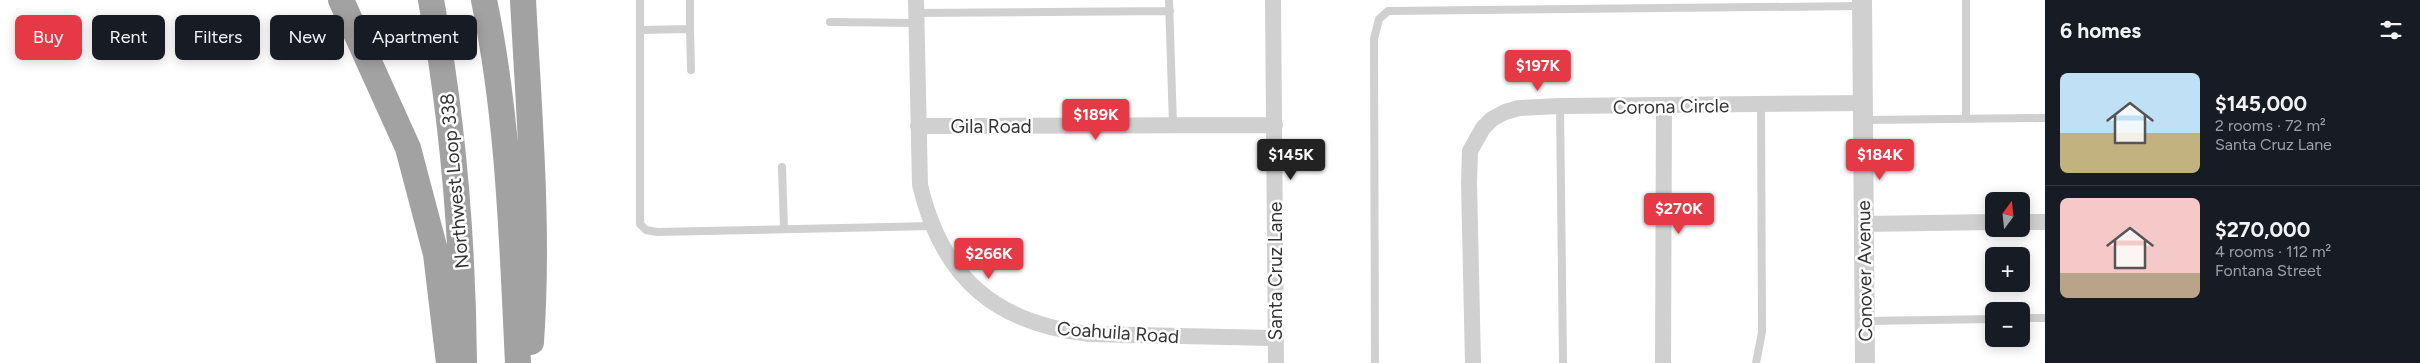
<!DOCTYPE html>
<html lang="en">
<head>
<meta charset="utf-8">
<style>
  body { margin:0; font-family:Figtree,sans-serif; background:#20242c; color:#f1f3f6; height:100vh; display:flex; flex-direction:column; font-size:19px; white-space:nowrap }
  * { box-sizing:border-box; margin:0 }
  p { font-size:16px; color:#9ea1a6 }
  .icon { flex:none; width:28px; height:28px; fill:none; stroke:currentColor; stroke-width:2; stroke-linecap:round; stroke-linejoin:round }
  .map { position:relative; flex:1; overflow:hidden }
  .details { display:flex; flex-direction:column; background:#171b24; width:375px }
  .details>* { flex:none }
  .guide { position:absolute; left:15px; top:15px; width:475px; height:45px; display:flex; gap:10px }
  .needle { width:32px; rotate:15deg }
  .fabs { position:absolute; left:1985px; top:192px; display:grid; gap:10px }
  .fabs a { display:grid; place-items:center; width:45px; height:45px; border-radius:8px; background:#171b24; box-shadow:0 2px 12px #0003; font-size:25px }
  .price { position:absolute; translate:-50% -42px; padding:0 11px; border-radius:5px; background:#e63946; color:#fff; font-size:16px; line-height:32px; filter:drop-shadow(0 1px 2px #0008) }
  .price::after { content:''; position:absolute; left:50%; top:30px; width:15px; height:11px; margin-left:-8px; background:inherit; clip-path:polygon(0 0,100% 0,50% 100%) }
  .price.selected { background:#222; color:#fff }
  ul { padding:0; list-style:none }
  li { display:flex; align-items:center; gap:15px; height:125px; padding:0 15px }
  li+li { border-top:1px solid #363941 }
  li span { display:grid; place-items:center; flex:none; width:140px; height:100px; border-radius:8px; color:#555 }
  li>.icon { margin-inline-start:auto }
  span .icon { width:60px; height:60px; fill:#fffc; stroke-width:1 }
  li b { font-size:21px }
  h2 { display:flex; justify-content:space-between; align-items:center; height:60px; padding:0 15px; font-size:21px }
  .pill { padding:0 18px; border-radius:8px; background:#171b24; box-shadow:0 2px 12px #0003; font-size:18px; line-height:45px }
  .pill.selected { background:#e63946; color:#fff }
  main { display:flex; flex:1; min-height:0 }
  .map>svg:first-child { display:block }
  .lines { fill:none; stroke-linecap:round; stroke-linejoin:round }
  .service { stroke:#d0d0d0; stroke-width:8 }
  .minor { stroke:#d0d0d0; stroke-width:16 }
  .tertiary { stroke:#d0d0d0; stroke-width:20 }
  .trunk { stroke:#a2a2a2; stroke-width:26 }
  .labels { text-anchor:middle; stroke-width:5; stroke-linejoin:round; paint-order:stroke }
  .street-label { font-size:19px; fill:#333; stroke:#fff }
</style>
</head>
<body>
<main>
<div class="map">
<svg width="2045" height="363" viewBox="0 0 2045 363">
  <rect width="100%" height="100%" fill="#fff"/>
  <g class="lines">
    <path class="service" d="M640,0V224L646,230L657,232L932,226
      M1169,0L1173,125
      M1966,0V119
      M916,13L1170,11
      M830,22L917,23
      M690,29L691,70
      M640,30L690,29V0
      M1560,106L1563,363
      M1865,120L2045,118
      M782,167L784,229
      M2021,318H2045
      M1866,321L1994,319
      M1375,363L1374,39L1379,19L1388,11L1862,6
      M1756,363L1762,332L1761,105"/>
    <path class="minor" d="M916,0L920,185C942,278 996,324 1090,334L1276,338
      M1273,0L1276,363
      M918,126L1275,125
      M2021,222H2045
      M1863,224L1994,222
      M1473,363L1469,182L1470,151L1483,128L1492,119L1505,112L1519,108L1560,106L1863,103
      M1663,363L1664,106"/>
    <path class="tertiary" d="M1862,0L1865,363"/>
    <path class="trunk" d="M341,0L408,148L436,254L449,363
      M431,0C453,120 463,241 464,363
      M484,0C509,120 512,241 518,363
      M523,0C529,114 539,229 531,342"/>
  </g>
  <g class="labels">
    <g class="street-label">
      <text transform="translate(1671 106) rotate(-1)" y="7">Corona Circle</text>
      <text x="991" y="133">Gila Road</text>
      <text transform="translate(454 181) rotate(-95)" y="7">Northwest Loop 338</text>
      <text transform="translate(1275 271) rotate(-90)" y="7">Santa Cruz Lane</text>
      <text transform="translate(1864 271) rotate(-91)" y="7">Conover Avenue</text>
      <text transform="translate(1118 332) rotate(4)" y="7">Coahuila Road</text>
    </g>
  </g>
</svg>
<div class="fabs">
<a><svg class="needle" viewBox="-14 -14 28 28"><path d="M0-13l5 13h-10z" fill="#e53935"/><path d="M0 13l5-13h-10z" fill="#9ea1a6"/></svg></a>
<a>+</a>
<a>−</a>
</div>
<b class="price" style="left:1538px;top:92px">$197K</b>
<b class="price" style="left:1096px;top:141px">$189K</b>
<b class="price selected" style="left:1291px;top:181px">$145K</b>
<b class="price" style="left:1880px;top:181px">$184K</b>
<b class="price" style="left:1679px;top:235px">$270K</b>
<b class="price" style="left:989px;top:280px">$266K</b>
<div class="guide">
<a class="pill selected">Buy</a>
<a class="pill">Rent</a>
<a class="pill">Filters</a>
<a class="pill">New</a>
<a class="pill">Apartment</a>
</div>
</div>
<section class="details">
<h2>6 homes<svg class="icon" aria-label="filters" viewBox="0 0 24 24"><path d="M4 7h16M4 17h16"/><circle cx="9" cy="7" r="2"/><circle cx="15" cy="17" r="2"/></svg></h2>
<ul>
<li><span style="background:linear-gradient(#bfe0f5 60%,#c2b280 0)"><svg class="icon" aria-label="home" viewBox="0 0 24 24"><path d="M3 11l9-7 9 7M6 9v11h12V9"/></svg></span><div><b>$145,000</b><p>2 rooms · 72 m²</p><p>Santa Cruz Lane</p></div></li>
<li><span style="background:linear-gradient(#f6c9c9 75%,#b9a48a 0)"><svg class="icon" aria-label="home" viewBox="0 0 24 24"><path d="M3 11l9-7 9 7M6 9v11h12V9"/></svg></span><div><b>$270,000</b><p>4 rooms · 112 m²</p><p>Fontana Street</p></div></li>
</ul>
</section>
</main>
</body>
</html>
